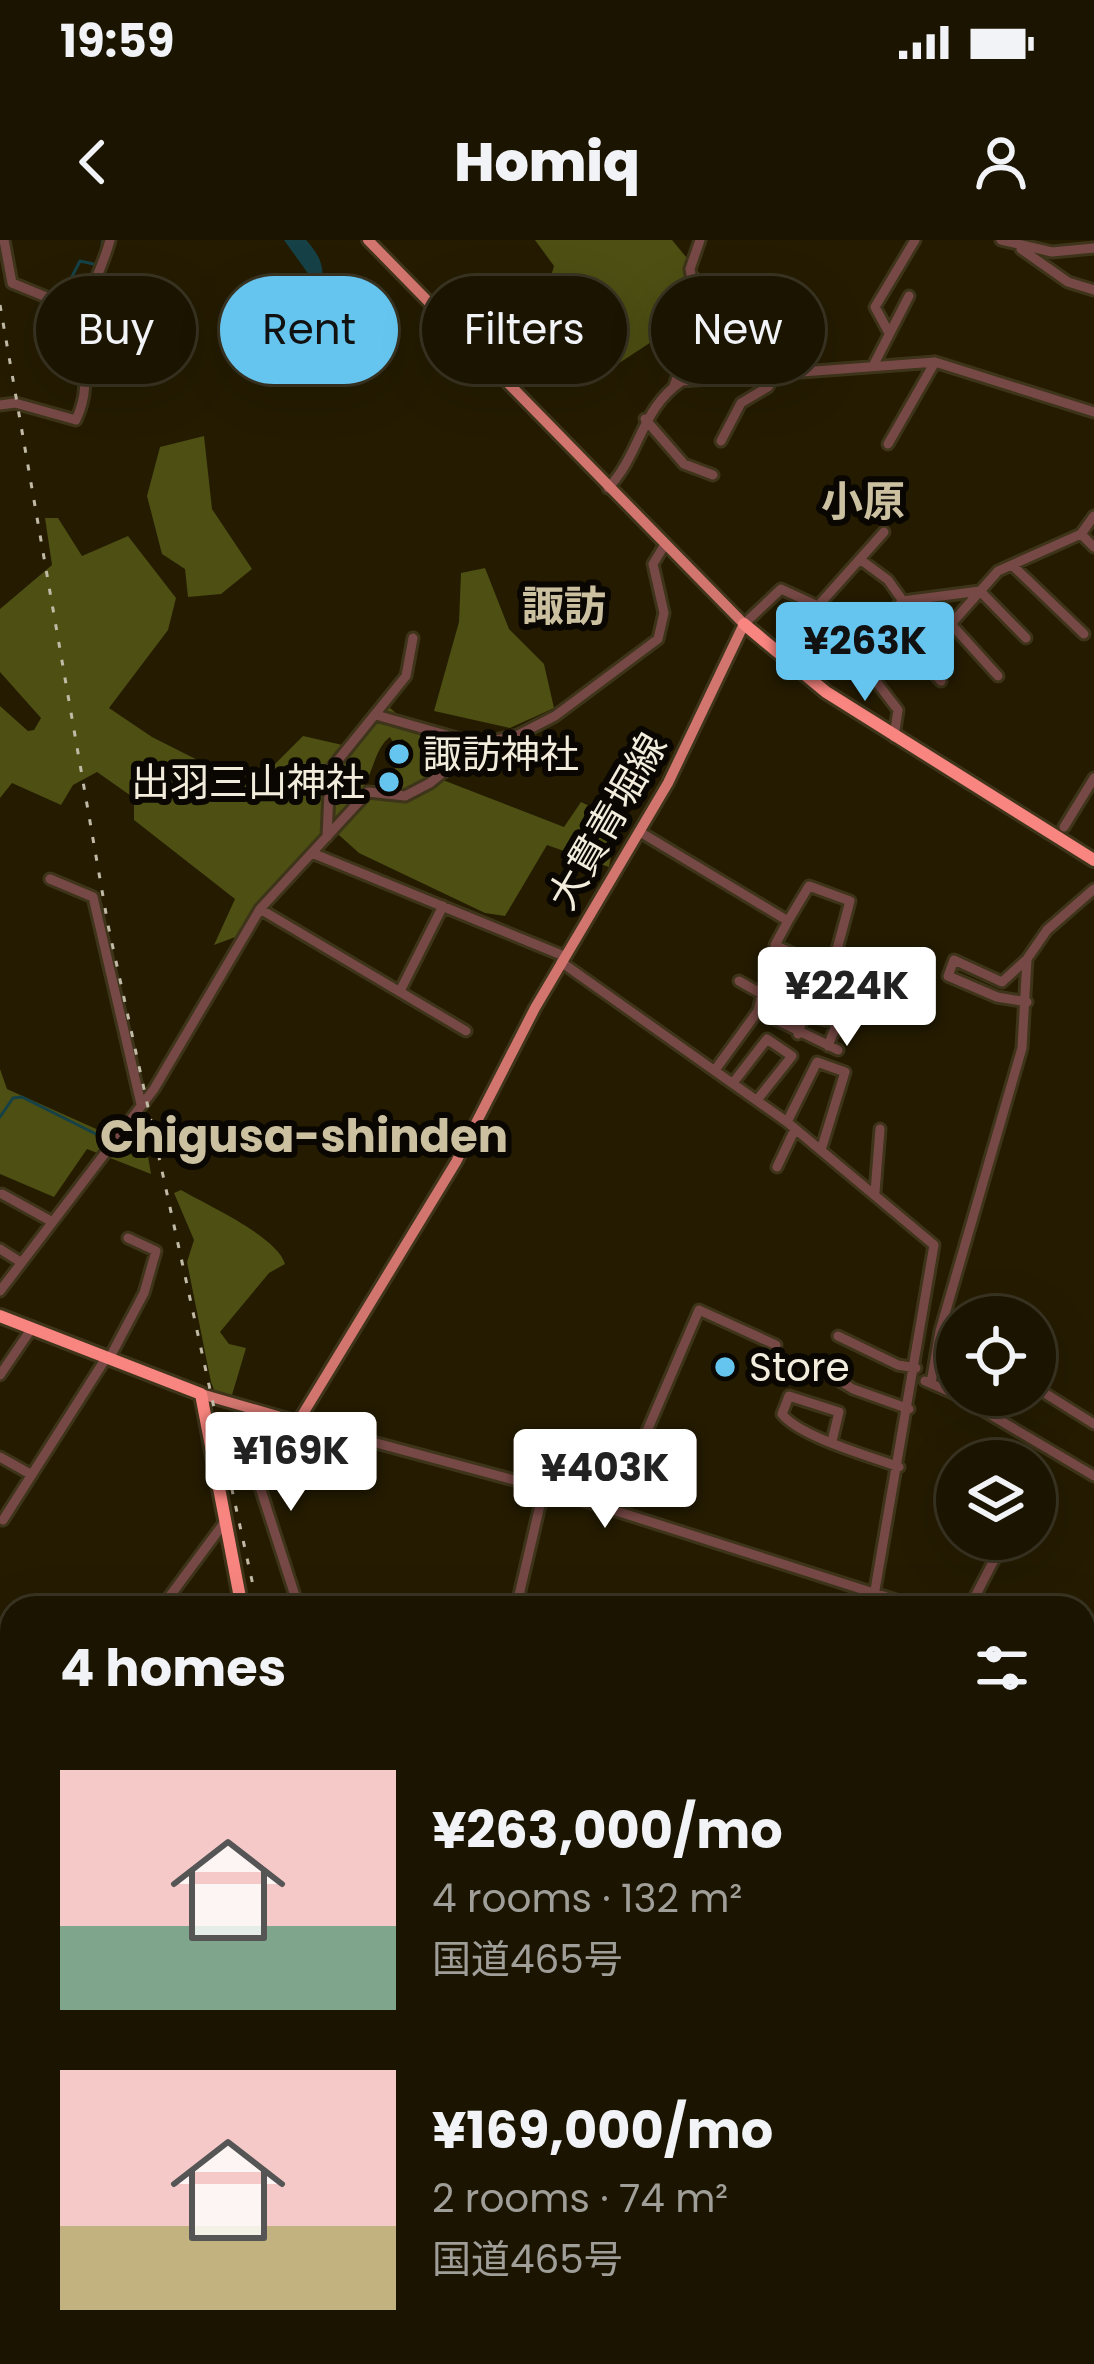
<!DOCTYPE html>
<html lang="en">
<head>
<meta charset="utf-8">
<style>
  body { margin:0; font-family:Poppins,"Noto Sans JP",sans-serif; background:#28210f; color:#f1f3f6; height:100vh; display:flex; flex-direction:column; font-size:45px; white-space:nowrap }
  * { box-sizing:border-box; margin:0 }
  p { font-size:39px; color:#a09e99 }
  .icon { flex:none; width:66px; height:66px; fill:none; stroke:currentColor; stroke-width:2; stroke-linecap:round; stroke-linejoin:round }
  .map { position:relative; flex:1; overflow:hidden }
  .panel { position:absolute; left:0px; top:1356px; width:1095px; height:768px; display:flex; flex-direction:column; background:#1b1400; border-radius:36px 36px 0 0; box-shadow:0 12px 48px #0002,0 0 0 3px #393322 }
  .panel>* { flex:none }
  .guide { position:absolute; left:36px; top:36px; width:1023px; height:108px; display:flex; gap:24px }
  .buttons { position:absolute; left:936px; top:1056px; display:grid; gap:24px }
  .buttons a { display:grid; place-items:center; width:120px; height:120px; border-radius:50%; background:#1b1400; box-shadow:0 12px 48px #0002,0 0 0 3px #393322; font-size:60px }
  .price { position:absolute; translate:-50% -102px; padding:0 27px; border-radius:12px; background:#fff; color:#222; font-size:39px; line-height:78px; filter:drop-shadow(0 3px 6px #0008) }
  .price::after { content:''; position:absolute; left:50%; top:72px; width:36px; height:27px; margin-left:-18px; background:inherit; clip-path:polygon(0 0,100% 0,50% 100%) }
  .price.active { background:#65c5ee; color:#111 }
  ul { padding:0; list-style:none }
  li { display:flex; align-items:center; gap:36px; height:300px; padding:0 60px }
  li span { display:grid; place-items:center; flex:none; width:336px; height:240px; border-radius:0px; color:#555 }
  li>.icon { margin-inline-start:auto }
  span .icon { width:144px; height:144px; fill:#fffc; stroke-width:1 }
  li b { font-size:51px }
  h2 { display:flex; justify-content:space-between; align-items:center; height:144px; padding:0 60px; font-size:51px }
  .chip { padding:0 42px; border-radius:54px; background:#1b1400; box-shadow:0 12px 48px #0002,0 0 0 3px #393322; font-size:42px; line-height:108px }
  .chip.active { background:#65c5ee; color:#111 }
  .status { display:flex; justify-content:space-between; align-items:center; height:84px; padding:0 60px; background:#1b1400; direction:ltr }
  .status svg { height:33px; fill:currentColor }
  header { display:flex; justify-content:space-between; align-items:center; height:156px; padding:0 60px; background:#1b1400; font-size:54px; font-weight:800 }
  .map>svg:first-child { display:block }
  .built { fill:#2c2100 }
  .forest { fill:#4d4f13; fill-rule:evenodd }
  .water { fill:#164247 }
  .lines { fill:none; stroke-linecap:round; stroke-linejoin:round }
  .stream { stroke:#164247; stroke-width:3 }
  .river { stroke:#164247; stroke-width:16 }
  .minor-casing { stroke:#3d341a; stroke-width:15 }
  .major-casing { stroke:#3d341a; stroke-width:16 }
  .highway-casing { stroke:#3d341a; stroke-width:18 }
  .minor { stroke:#774946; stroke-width:9 }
  .major { stroke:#d3756f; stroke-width:10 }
  .highway { stroke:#f8857f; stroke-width:12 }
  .rail { stroke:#c0baa7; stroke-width:3; stroke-dasharray:6 12; stroke-linecap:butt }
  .poi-dot { fill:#65c5ee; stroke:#0a0601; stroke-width:4.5 }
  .labels { text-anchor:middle; stroke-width:12; stroke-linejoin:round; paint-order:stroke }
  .poi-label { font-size:39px; fill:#f2ecdc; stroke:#0a0601; text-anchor:start }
  .street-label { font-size:39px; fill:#f2ecdc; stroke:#0a0601 }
  .neighbourhood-label { font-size:42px; font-weight:bold; fill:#cbc0a0; stroke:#0a0601 }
  .quarter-label { font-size:45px; font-weight:bold; fill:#cbc0a0; stroke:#0a0601 }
</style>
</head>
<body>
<div class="status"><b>19:59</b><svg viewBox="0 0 49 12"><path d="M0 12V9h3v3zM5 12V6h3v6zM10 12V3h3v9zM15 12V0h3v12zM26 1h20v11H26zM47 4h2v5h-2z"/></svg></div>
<header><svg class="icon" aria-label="back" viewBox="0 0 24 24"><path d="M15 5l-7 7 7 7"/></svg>Homiq<svg class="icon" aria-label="person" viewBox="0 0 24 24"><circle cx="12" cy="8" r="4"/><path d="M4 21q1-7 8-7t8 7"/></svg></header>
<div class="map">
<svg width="1094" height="2124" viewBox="0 0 1094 2124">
  <rect width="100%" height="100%" fill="#241b00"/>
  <path class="built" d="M1083,1699L1094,1708V1925L1083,1927Z"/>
  <path class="forest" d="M535,0H672L701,35L700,70L604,133L586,109L572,108C557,80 543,58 554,26Z
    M204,196L212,269L252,329L221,354L188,357L185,329L162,314L147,256L160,207Z
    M45,278H58L82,316L128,296L176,358L168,390L109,468L152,497L265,554L274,525L303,496L347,506L383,462L439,510L430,535L564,587L581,562L618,580L609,627L547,605L505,676L485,673L359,613L330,587L238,696L214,705L235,659L134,580V558L97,532L73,545L61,565L12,543L0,558V466L28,491L34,490L41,478L0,432V369L52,325ZM390,497L394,504L402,499L409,504L406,516L381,544L386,551L368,556L348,576L349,565C375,542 371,511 390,497Z
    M485,328L509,389L544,424L554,468L510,488L434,471L459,382L461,333Z
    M0,829L7,849L123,901L141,875L151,934L87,909L54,957L0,934Z
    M181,950C207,965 278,997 285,1024L269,1033L220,1092L229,1104L246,1108L232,1155L215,1152L211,1142L187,1022L194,1000L174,953Z"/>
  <path class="water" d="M284,0H306C323,19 324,28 322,53Z"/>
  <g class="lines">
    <path class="stream" d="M100,17L103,0
      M16,38L61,58L80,21L98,25
      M0,877L13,858L22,857L104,898
      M80,2124L92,2112"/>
    <path class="river" d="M1083,1937L1094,1936
      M999,2124L1003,2112"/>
    <defs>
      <path id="minor" d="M4,0L12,43L83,72
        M1001,0L1052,12L1094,8
        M1021,9L1068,42L1094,50
        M888,91L875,67L915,0
        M874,124L909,56
        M674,146L699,77L690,29L700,0
        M0,165L15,163L76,180C96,136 74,122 82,80C87,53 103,28 110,0
        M645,179L684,224L713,235
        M721,201L741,163L768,147L776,131
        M888,204L935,122
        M608,248C640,215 641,168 682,141L935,122L1094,172
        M1081,294L1094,307
        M861,320L888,340L903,361L980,351L1026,398
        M1012,325L1084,394
        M818,366L884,292
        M744,384L781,349L818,366L898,470L894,497
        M951,384L998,436
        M852,406L903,361
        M908,406L941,441
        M864,425L951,384L998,331L1081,294L1094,276
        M376,475L478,504
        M1064,587L1094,538
        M640,592L788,681L775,705L831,732L850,661L809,646L788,681
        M327,597L330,530L406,436L413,398
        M312,613L564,716
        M50,639L93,657L141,864
        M260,669L466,791
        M1026,720L1002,742L954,720L948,736L997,757L1027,762
        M561,722L787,882L934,1005L874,1356
        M400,751L443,666
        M758,771L838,810
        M798,794L804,774L837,783L828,806
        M715,830L758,771L762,754L739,741
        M733,843L767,799L792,816L757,860
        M787,882L817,822L845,832L821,910
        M777,927L795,889
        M875,952L880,889
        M2,954L49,980
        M0,1009L19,1021
        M0,1051L154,849L260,669L368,552L405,556L430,543L478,504L518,495L555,476L658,399L664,373L653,324L664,306
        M940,1091L957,1100
        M838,1096L898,1125L916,1128
        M109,1119L144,1053L156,1011L128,998
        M817,1127L853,1149L909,1169
        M0,1135L32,1088
        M925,1141L957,1155
        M931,1143L940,1091L1022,808L1027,719L1047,690L1094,649
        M1035,1147L1094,1184
        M957,1155L1094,1236
        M832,1201L839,1172L789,1156L782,1174C800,1197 870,1216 899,1227
        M0,1217L32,1235
        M613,1270L699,1070L776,1105
        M3,1280L106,1118
        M161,1368L224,1283
        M299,1368L259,1244L261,1232L298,1182L544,1248L921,1368
        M516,1368L544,1248
        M969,1368L1005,1299
        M1083,1416L1094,1419
        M0,1594L12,1577
        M1083,1632L1094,1614
        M0,1689L12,1699
        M0,1933L12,1921
        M0,1937L12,1948
        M1083,2025L1094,2027
        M0,2084L3,2087
        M393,2112L396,2124
        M568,2112L570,2114
        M622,2112L624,2124
        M719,2112V2124
        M502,2115L513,2124
        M860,2117L870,2124
        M787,2123V2124
        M294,2124L304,2112
        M700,2124L704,2112"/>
      <path id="major" d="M201,1154L298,1182L456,922L535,768L668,543L744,384L368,0"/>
      <path id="highway" d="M744,384L826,452L1094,620
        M0,1076L201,1154L242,1368
        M460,2112L464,2124"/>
    </defs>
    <use href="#minor" class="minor-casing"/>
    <use href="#major" class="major-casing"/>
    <use href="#highway" class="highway-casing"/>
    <use href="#minor" class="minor"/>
    <use href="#major" class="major"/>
    <use href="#highway" class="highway"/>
    <path class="rail" d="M0,65L108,685L258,1368
      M424,2112L427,2124"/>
  </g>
  <g class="poi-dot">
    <circle cx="399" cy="514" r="12"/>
    <circle cx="389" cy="542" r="12"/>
    <circle cx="725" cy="1127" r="12"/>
  </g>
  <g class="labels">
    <g class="poi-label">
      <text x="423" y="528">諏訪神社</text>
      <text x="365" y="556" text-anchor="end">出羽三山神社</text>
      <text x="749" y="1141">Store</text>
    </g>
    <g class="street-label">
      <text transform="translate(607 581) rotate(-60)" y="14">大貫青堀線</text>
    </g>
    <g class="neighbourhood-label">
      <text x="863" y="276">小原</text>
      <text x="564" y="381">諏訪</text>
    </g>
    <g class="quarter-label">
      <text x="304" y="912">Chigusa-shinden</text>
    </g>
  </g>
</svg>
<div class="buttons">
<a><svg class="icon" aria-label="locate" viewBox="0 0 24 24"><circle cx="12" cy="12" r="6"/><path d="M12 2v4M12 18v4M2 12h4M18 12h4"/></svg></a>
<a><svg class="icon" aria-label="layers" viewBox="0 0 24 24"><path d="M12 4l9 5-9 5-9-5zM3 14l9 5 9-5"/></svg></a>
</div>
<b class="price active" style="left:865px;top:464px">¥263K</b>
<b class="price" style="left:847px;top:809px">¥224K</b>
<b class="price" style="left:291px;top:1274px">¥169K</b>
<b class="price" style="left:605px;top:1291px">¥403K</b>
<div class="guide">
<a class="chip">Buy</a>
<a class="chip active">Rent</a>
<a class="chip">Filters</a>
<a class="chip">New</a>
</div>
<section class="panel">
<h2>4 homes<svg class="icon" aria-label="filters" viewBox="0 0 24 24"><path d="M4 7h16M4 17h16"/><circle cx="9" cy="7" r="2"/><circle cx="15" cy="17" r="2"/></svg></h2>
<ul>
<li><span style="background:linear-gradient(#f6c9c9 65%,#7fa58c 0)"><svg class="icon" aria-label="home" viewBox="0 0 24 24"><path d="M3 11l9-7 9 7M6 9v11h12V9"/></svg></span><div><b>¥263,000/mo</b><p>4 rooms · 132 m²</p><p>国道465号</p></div></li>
<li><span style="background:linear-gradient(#f6c9c9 65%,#c2b280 0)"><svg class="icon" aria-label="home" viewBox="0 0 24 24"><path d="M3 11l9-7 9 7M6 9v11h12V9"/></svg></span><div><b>¥169,000/mo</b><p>2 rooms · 74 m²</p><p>国道465号</p></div></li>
</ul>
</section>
</div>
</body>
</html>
